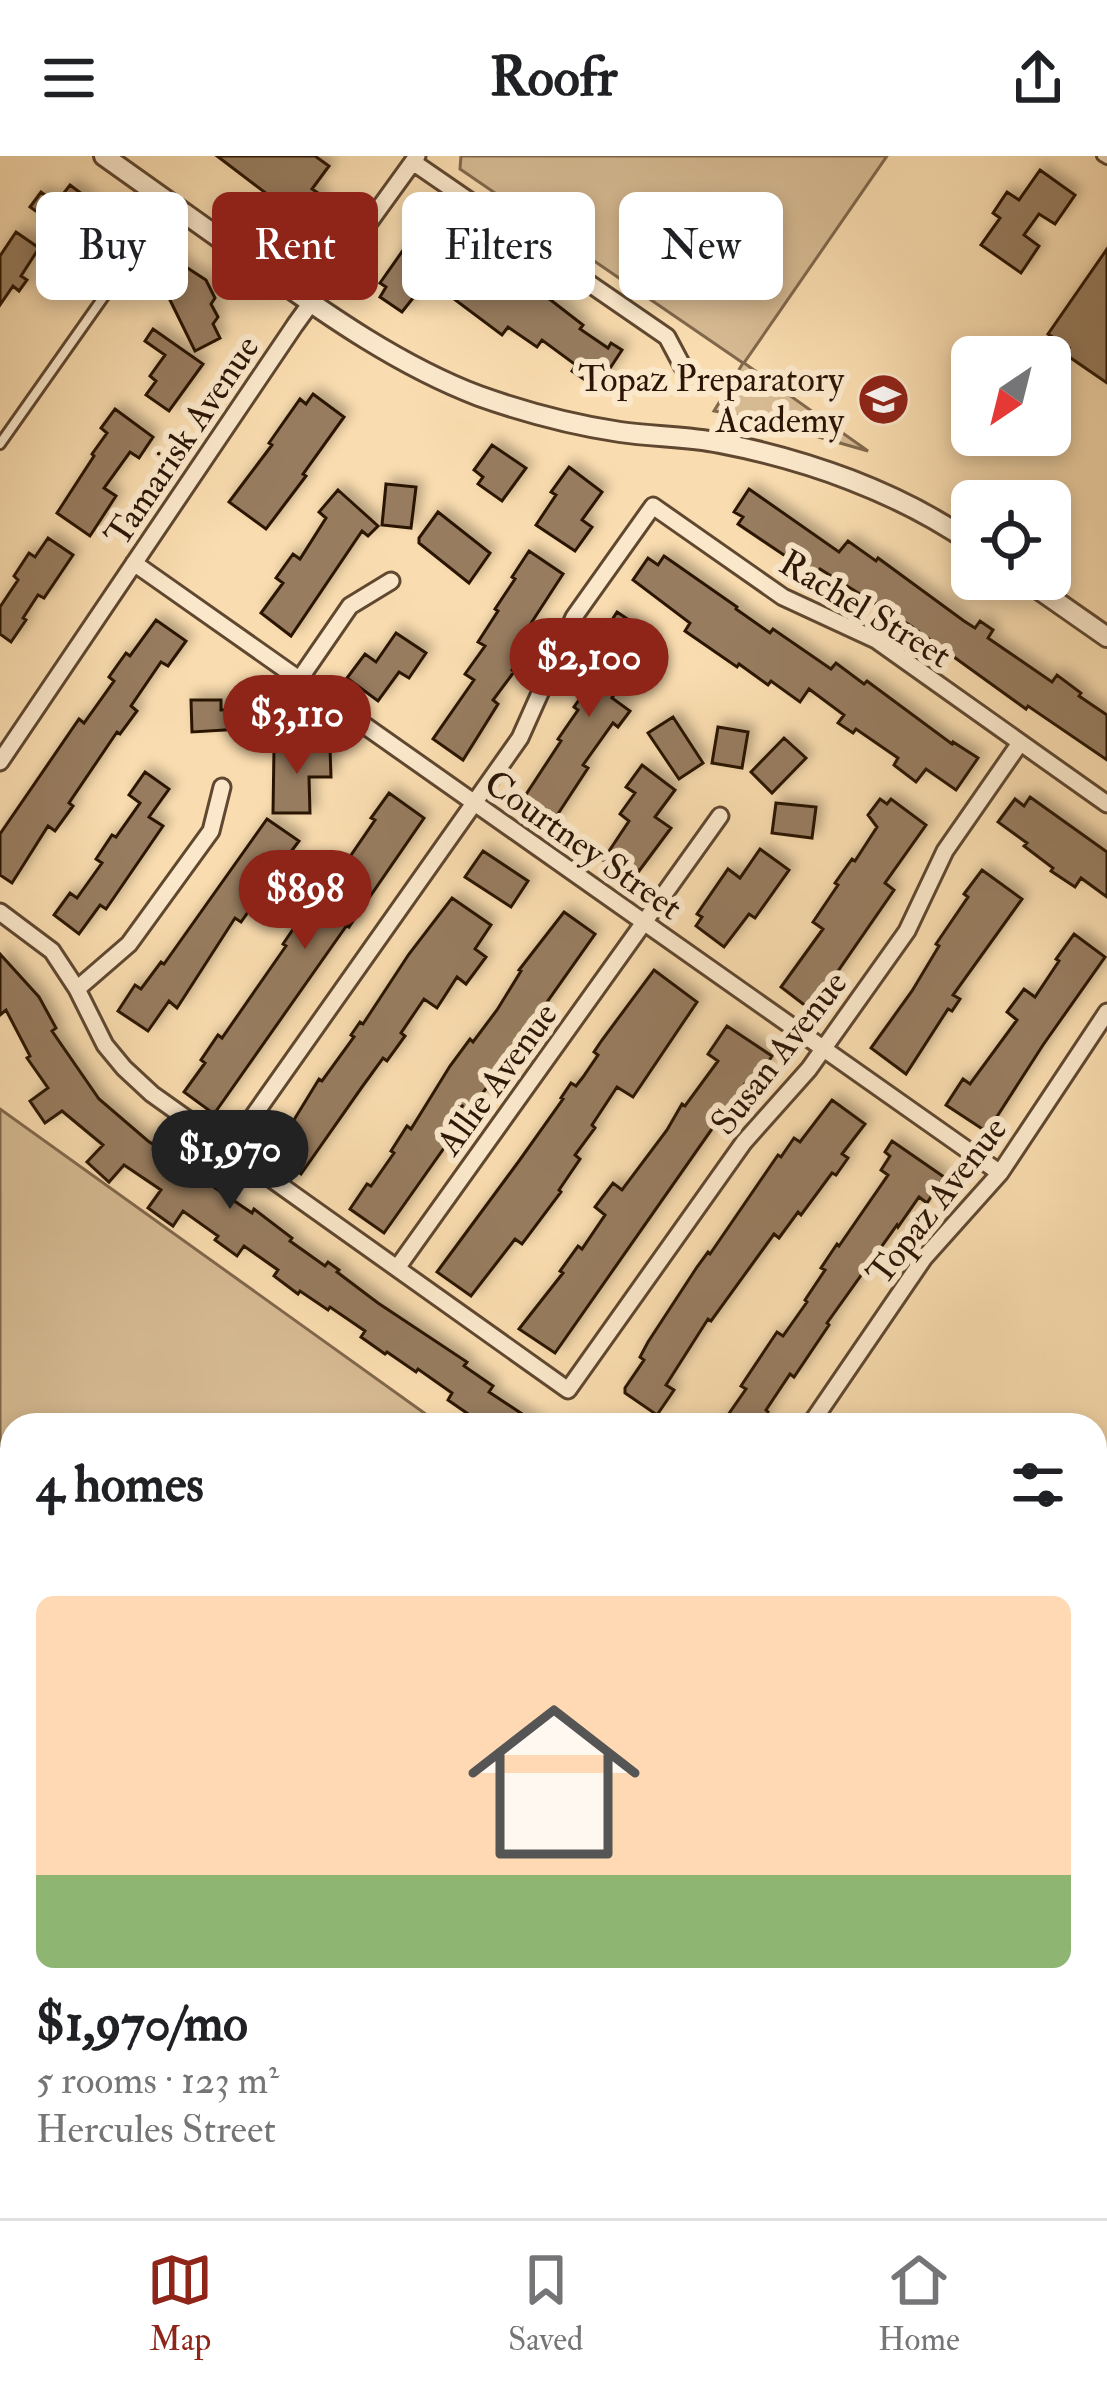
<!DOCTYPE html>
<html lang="en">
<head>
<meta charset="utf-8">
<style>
  body { margin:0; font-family:"IM FELL Double Pica",serif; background:#f2f2f2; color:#202124; height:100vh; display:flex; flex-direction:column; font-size:45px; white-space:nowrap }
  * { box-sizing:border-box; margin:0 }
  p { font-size:39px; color:#757577 }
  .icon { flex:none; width:66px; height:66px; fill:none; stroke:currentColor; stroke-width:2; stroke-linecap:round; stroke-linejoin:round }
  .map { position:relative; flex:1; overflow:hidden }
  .details { position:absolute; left:0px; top:1257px; width:1107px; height:807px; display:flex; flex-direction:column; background:#fff; border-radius:36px 36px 0 0; box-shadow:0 6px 18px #0003 }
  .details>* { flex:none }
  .banner { position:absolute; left:36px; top:36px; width:1035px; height:108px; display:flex; gap:24px }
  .needle { width:78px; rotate:215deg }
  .buttons { position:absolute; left:951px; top:180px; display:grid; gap:24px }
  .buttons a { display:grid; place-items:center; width:120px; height:120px; border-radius:18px; background:#fff; box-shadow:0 6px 18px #0003; font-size:60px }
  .price { position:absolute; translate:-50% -102px; padding:0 27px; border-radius:42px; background:#8f2418; color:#fff; font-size:39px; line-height:78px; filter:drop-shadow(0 3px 6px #0008) }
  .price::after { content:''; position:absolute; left:50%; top:72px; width:36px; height:27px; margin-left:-18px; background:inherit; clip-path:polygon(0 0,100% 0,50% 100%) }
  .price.selected { background:#222; color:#fff }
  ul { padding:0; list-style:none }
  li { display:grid; align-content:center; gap:24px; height:636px; padding:0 36px }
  li span { display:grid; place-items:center; height:372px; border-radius:18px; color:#555 }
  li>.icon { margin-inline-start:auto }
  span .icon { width:216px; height:216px; fill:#fffc; stroke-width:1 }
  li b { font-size:51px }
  h2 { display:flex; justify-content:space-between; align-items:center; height:144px; padding:0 36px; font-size:51px }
  .chip { padding:0 42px; border-radius:18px; background:#fff; box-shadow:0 6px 18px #0003; font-size:42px; line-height:108px }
  .chip.selected { background:#8f2418; color:#fff }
  header { display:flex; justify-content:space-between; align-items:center; height:156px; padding:0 36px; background:#fff; font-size:54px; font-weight:700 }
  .tab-bar { display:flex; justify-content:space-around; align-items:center; height:168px; border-top:3px solid #e0e0e0; background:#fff; font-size:33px; color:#757577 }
  .tab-bar a { display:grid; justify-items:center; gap:6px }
  .tab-bar .selected { color:#8f2418 }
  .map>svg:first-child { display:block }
  .green { fill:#d6ba92; stroke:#81684c; stroke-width:3 }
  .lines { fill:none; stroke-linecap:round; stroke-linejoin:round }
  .stream { stroke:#7d6449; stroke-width:4.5 }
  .building { fill:#977c5e; stroke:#2c1506; stroke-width:3; filter:url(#shadow) }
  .service-casing { stroke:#5f4730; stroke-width:14 }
  .minor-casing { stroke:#5f4730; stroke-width:21 }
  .tertiary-casing { stroke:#5f4730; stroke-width:24 }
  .path { stroke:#2c1506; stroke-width:3; stroke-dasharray:9 6; stroke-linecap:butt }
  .service { stroke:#fbe8cb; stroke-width:8 }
  .minor { stroke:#fbe8cb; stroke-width:15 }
  .tertiary { stroke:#fbe8cb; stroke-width:18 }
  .labels { text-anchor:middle; stroke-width:12; stroke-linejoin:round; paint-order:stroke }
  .poi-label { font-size:36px; fill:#2c1506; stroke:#fbe8cb; text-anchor:end }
  .street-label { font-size:36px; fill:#2c1506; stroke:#fbe8cb }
</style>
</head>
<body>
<header><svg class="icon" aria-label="menu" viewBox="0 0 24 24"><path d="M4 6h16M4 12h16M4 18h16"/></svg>Roofr<svg class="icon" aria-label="share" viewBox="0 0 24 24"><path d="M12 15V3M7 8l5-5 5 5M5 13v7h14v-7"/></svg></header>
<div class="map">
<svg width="1107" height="2062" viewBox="0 0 1107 2062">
  <defs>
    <filter id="shadow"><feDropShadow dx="6" dy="-6" stdDeviation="6" flood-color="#0004"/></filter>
  </defs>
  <rect width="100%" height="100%" fill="#f9dcaf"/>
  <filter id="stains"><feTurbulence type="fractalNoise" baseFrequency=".00167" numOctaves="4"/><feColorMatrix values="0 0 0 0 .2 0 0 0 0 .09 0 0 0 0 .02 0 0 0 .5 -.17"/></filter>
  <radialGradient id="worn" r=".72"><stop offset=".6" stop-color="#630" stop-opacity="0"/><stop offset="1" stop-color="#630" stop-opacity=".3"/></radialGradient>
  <path class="green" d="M461,0H887L744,207L868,295L759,264L714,255L743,207L460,13Z
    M0,953L441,1269H12V2052H245L238,2062H0Z"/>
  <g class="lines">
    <path class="stream" d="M1095,1608L1107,1624
      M0,1657H12"/>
  </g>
  <path class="building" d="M217,0H315L329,10L312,33L324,41L305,67Z
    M1040,14L1075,39L1055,68L1039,58L1024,79L1039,90L1021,117L981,89L1000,62L993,57L1007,36L1019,44Z
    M70,29L90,44L86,50L94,55L85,68L77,63L67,77L30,51L41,36L56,47Z
    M437,58L458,73L437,101L441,103L424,128L402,156L380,141L386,131L380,127L425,63L430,67Z
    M16,76L39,92L21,120L27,124L19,135L13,130L0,149V100Z
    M1107,93V227L1065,198L1069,192L1048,178Z
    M160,94L206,124L215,142L211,148L218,161L213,168L220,182L195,195L168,140L175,129L149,112Z
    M480,99L509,120L511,117L552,145L583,169L580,173L608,192L611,187L622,194L597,232L572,215L576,209L542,184L537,191L508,171L502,179L450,140Z
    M153,173L203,208L169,255L146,239L156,225L150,220L165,199L145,185Z
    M313,238L344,261L303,318L306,320L266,373L229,346L272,289L269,287L300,243L306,248Z
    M115,253L153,281L139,302L130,296L104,332L116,340L90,380L57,357L94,300L92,298L107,277L101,272Z
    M492,289L526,312L502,345L478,328L483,321L474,314Z
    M569,311L602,336L582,364L592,371L575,395L536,369L556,339L551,336Z
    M386,328L416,331L411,372L382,369Z
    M749,333L839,396L848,385L876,405L878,402L964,465L975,472L980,465L993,474L988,482L1023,506L1052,526L1057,519L1081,537L1079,540L1107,559V604L1028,550L1026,553L911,470L820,413L815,420L738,368L743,361L734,356Z
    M338,334L378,370L368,380L362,375L291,480L261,457L283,427L276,422L293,398L300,403L326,362L319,356Z
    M438,356L490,397L469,427L419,387V382Z
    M48,382L73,399L44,442L38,439L23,462L26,464L11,486L0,478V451L18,424L14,420L29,397L35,401Z
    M529,395L563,418L524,478L531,483L512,514L514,516L493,544L498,548L463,604L433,583L474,524L465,518L485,490L478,486L498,455L495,453L515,423L512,421Z
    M664,400L737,451L736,453L770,477L773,473L831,513L836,507L864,528L867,525L952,588L953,586L978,602L956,634L926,613L916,626L894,609L898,602L856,573L853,577L838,567L844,559L809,533L800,546L771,525L768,529L739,508L737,511L685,475L690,467L633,424L648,402L658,409Z
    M617,456L653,480L612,542L630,555L618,571L613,567L583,609L588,612L552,667L521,646L561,585L558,583L578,554L574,551L595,521L593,520L600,509L594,505L607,486L604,484L614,470L610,467Z
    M156,464L186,485L168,510L161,506L131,550L137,555L120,578L117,576L69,647L73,650L55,675L48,670L12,727L0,719V678L79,563L84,567L114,525L109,521L126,497L130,500Z
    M396,477L426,497L409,522L399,516L378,545L347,522L365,498L376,506Z
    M191,544H221V554L256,553L257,572L192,576Z
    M673,561L703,607L679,623L648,577Z
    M718,571L748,576L742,612L712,607Z
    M784,582L806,602L772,637L751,616Z
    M274,592H330L331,621H309L310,657H273Z
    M642,609L675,634L655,661L671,672L639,715L634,711L627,721L603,704L629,665L620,658L635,637L626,631Z
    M145,616L169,633L149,661L163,670L106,753L100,749L79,778L54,759L70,737L77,742L102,707L96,703L112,679L116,681L140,647L129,639Z
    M389,637L424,662L349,771L347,769L214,958L184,936L205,907L201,904L218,879L222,882L286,790L283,788L300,763L303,765L323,736L325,737L375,664L371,662Z
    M1030,641L1107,696V741L1081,722L1075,731L1051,715L1053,712L1024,690L1027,687L998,666L1015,643L1024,650Z
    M880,643L887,648L891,643L926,669L885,727L894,734L811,854L781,831L823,773L813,766L838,729L835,727L852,703L855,705L877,671L868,659Z
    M776,647L816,651L812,682L772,677Z
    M267,663L299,685L281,709L278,707L254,740L258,742L241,766L235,762L177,852L169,845L148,875L118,855L135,829L141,833L161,806L164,808Z
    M760,693L789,714L755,762L749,758L724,791L696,770L702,761L697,758L728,713L740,722Z
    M483,695L528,725L511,751L465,721Z
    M982,714L1022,743L953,839L960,843L952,855L948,853L906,918L871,892L912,835L939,790L936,788L968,741L964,738Z
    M452,742L491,769L475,793L486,801L466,828L457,821L437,852L424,843L401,877L405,880L387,905L383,902L362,931L301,1018L270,996L289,972L319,923L322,925L354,881L351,879L360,866L363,868L409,798Z
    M564,756L595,778L384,1077L350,1053L367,1028L371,1030L394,997L391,995L407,970L411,973L450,910L470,883L473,886L497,854L521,815L519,814Z
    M1074,778L1105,801L1043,889L987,976L946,949L963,923L970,928L1017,864L1007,856L1024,833L1035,841L1059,805L1056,803Z
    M0,798L39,841L56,872L52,875L99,943L148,985L194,1015L196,1011L209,1019L205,1025L252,1057L254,1053L292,1082L290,1085L325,1110L328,1106L339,1114L337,1116L378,1147L467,1206L464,1210L493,1230L489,1236L539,1269H484L448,1244L452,1237L418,1213L416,1216L387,1196L385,1198L361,1181L365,1175L330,1151L328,1154L300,1135L298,1138L274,1120L278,1114L244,1090L237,1100L215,1084L218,1080L183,1055L173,1070L148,1052L161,1034L124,1009L109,1026L87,1006L103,989L62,955L45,967L30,945L48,932L27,902L30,900L6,854L0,859Z
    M654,814L697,846L633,941L617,931L592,969L595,972L575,999L580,1003L559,1034L561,1036L522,1088L515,1083L471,1140L437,1116L519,1005L563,943L561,942L571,927L576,930L583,921L598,899L594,896L602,884Z
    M727,870L772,900L753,929L747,925L714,970L555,1197L519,1173L563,1117L560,1115L578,1090L582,1093L605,1059L595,1051L613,1027L622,1034L667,974L682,948L685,950L718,905L708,898Z
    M832,944L865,968L842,998L848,1002L836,1019L832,1017L801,1059L798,1056L779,1082L774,1078L711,1165L708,1163L666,1229L674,1234L657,1259L625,1237V1232L644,1204L640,1201L648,1186L697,1111L708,1096L710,1098L778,999L781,1001L794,982L800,986Z
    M892,985L944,1021L927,1047L919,1041L898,1071L897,1069L827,1167L829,1169L794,1221L790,1218L766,1254L768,1256L759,1269H721L746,1233L741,1230L777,1176L783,1180L807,1146L805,1144L825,1114L821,1112L837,1088L839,1090L888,1019L881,1014L890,1000L885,996Z"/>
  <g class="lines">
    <defs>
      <path id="service" d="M1102,0L1107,3
        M0,288L169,48
        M851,2052L865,2062
        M769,2056L789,2052"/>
      <path id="minor" d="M413,6L667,181L684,213
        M134,407L1000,1017
        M299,524L350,450L391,425
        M0,606L295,169L417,0
        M0,756L52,795L77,833L105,889L124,912L152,938L568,1234L744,986L809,913L907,775L945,695L1020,587
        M77,833L129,788L211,675L222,631
        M230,993L520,582L574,461L653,350L783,441L876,484L1107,648
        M397,1112L720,660
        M810,1269L924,1102L1000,1017L1107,856"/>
      <path id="tertiary" d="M104,0C156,37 208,74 260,111C329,160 400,210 479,240C524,256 573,269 620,276C653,281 687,280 720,287C808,304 898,336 972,387
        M1024,423L1107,481"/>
    </defs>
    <use href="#service" class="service-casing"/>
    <use href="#minor" class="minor-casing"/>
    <use href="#tertiary" class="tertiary-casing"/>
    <path class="path" d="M1095,1669L1107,1665
      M1095,1771L1107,1709
      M1095,1889L1107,1896
      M687,2052L701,2062
      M972,2052L981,2062
      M270,2062L277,2052
      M929,2062L935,2052"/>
    <use href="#service" class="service"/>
    <use href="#minor" class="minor"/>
    <use href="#tertiary" class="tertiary"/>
  </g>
  <defs>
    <symbol id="school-disc" viewBox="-11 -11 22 22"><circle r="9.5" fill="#8f2418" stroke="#fbe8cb"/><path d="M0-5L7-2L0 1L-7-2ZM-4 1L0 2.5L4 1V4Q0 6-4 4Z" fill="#fff"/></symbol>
  </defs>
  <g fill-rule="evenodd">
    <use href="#school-disc" x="854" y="214" width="59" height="59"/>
  </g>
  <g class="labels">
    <g class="poi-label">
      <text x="844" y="235">Topaz Preparatory<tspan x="844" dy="41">Academy</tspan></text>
    </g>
    <g class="street-label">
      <text transform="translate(181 284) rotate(-56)" y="13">Tamarisk Avenue</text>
      <text transform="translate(866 452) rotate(31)" y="13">Rachel Street</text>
      <text transform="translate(584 688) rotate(35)" y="13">Courtney Street</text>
      <text transform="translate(778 896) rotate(-52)" y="13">Susan Avenue</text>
      <text transform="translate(496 922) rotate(-54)" y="13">Allie Avenue</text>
      <text transform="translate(936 1044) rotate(-52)" y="13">Topaz Avenue</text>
    </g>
  </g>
  <rect width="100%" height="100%" filter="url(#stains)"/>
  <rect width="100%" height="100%" fill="url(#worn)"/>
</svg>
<div class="buttons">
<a><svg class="needle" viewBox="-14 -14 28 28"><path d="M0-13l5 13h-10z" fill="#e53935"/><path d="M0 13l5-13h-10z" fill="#757577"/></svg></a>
<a><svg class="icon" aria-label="locate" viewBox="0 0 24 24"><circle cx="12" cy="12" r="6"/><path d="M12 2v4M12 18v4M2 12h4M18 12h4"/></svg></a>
</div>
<b class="price" style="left:589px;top:564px">$2,100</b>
<b class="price" style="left:297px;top:621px">$3,110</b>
<b class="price" style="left:305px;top:796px">$898</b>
<b class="price selected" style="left:230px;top:1056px">$1,970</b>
<div class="banner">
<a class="chip">Buy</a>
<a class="chip selected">Rent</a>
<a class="chip">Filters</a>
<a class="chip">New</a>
</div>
<section class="details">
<h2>4 homes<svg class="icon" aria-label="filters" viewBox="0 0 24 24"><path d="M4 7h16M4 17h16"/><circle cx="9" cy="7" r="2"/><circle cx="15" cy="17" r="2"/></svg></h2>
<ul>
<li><span style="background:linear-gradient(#ffd9b3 75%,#8fb573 0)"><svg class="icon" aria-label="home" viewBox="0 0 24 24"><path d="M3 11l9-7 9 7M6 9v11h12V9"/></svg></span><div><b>$1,970/mo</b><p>5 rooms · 123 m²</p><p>Hercules Street</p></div></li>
</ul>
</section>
</div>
<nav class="tab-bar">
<a class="selected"><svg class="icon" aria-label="map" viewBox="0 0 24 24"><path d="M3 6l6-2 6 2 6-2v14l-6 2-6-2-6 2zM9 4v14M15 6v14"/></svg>Map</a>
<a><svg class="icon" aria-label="saved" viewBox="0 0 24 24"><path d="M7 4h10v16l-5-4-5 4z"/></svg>Saved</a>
<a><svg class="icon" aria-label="home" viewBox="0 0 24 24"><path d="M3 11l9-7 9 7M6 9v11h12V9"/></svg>Home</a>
</nav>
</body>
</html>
